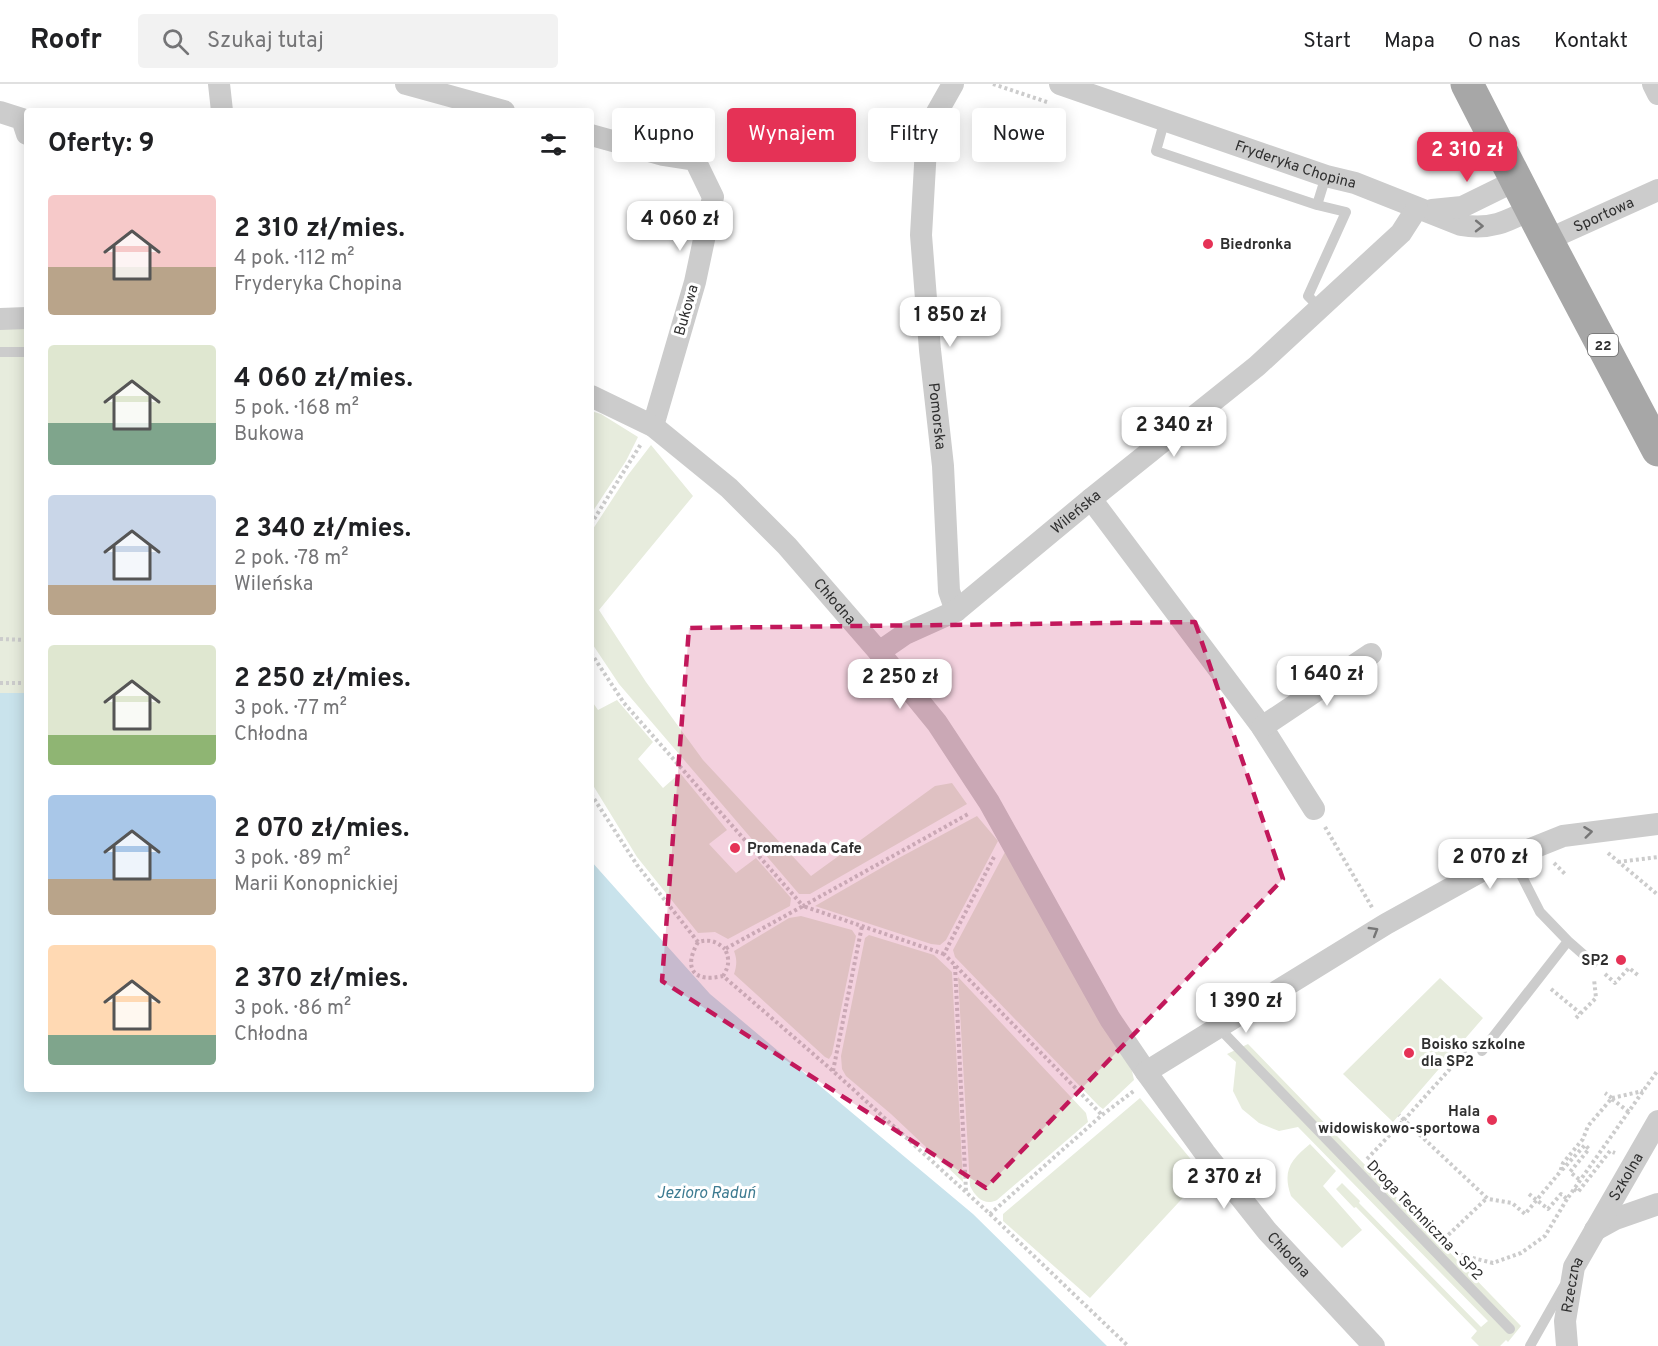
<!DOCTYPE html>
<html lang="pl">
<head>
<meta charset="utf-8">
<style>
  body { margin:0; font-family:Overpass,sans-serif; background:#f2f2f2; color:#202124; height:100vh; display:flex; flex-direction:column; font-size:22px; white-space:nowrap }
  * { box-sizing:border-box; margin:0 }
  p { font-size:20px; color:#757577 }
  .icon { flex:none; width:33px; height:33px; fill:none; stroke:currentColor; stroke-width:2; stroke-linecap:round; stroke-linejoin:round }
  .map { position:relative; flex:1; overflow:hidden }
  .side { position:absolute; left:24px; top:24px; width:570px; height:984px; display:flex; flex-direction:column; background:#fff; border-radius:6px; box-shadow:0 3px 15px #0003 }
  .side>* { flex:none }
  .hud { position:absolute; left:612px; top:24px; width:570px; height:54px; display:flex; gap:12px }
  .price { position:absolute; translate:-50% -51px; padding:0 14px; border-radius:12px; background:#fff; color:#222; font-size:20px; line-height:39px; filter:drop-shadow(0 2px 3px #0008) }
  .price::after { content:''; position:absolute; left:50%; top:36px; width:18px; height:14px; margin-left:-9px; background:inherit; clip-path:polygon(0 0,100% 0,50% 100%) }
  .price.current { background:#e53256; color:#fff }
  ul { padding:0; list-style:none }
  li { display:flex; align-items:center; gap:18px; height:150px; padding:0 24px }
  li span { display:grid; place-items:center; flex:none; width:168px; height:120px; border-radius:6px; color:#555 }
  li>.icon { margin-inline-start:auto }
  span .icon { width:72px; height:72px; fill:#fffc; stroke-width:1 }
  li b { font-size:26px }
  h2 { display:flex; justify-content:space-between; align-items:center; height:72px; padding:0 24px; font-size:26px }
  .pill { padding:0 21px; border-radius:6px; background:#fff; box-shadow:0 3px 15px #0003; font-size:21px; line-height:54px }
  .pill.current { background:#e53256; color:#fff }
  header { display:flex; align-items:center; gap:36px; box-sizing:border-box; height:84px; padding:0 30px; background:#fff; border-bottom:2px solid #e0e0e0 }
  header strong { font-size:28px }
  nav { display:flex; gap:33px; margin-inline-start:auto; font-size:21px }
  .search { width:420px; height:54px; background:#f2f2f2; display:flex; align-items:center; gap:15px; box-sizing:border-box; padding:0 21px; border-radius:6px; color:#757577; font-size:22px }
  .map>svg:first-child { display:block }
  .green { fill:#e7ecdd }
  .water { fill:#c9e3ec }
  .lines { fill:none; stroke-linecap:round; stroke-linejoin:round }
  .path { stroke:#ccc; stroke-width:4; stroke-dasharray:3 3; stroke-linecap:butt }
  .service { stroke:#ccc; stroke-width:10 }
  .minor { stroke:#ccc; stroke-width:22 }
  .primary { stroke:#a7a7a7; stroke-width:33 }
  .oneway { stroke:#767676 }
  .marked { fill:#c2185b; fill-opacity:0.2; stroke:#c2185b; stroke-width:4.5; stroke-dasharray:12 8; stroke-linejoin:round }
  .poi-dot { fill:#e53256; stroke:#fff; stroke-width:2 }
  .labels { text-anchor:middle; stroke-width:6; stroke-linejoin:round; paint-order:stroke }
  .shield { fill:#fff; stroke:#6d6d6d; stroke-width:1.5 }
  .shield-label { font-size:14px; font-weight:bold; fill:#2f2f2f }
  .street-label { font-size:15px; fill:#2f2f2f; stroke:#fff }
  .poi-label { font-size:15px; font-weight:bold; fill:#2f2f2f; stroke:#fff; text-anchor:start }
  .water-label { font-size:16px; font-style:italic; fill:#3d7b91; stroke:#fff }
</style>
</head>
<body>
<header>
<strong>Roofr</strong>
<div class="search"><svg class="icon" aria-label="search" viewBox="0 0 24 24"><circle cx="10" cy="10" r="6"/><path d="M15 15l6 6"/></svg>Szukaj tutaj</div>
<nav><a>Start</a><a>Mapa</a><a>O nas</a><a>Kontakt</a></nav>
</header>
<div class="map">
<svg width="1658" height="1262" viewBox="0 0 1658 1262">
  <rect width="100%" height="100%" fill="#fff"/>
  <path class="green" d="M0,235H27V611L0,612Z
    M591,327L601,330L638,353L626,377L591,430Z
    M651,361L693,412L599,526L646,598L703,676L811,792L935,702L952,699L967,720L810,810H799L619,600L591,558V448L628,391Z
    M591,616L598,626L617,616L653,658L638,675L663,704L680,689L727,746L709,760L736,789L756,774L791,814L790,822L728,855L715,848L698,849L637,773L591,698Z
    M977,732L998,757L946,856L940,861L931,860L815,822L895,776Z
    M1005,768L1132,987L1134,996L1103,1025L1099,1022L955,873L953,866Z
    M801,832L852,846L856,852L832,970L829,975L825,973L734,890C737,881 737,875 734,867L789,834Z
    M869,851L934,871L952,888L963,1098L891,1030L846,992L842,985L841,972L865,854Z
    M958,893L1086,1029L1088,1038L997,1116C985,1122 976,1114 970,1102Z
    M1440,894L1483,934L1393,1038L1343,990Z
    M1248,960L1521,1242L1508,1258L1506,1256L1500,1262H1479L1471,1254L1477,1247L1356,1123L1354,1124L1336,1105L1342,1099L1360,1117L1359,1119L1481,1243L1488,1237L1298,1043L1279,1047L1259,1039L1242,1025L1233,1007L1236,978L1227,970Z
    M1140,1014L1204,1091L1090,1214L1003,1137V1130Z
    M1310,1060L1336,1087L1323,1102L1362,1146L1342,1164L1291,1112C1282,1086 1291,1076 1310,1060Z"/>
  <path class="water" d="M0,609H27V1005H591V777L710,910L973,1130L1107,1262H0Z"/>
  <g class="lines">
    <path class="path" d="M993,0L1047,18
      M591,440L641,360
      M0,555L27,556
      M591,569L624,619L803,822L970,729
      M0,599H27
      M591,710L637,781L698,858C710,855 716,857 725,865
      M1325,743L1373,825
      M1608,769L1658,811
      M994,773L944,870L1102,1031
      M1618,778L1658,773
      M1554,779L1566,791
      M698,858C683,884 693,899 723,892
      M944,870L803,822L725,865C730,876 729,882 723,892L833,987L990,1130L1102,1031L1135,1006
      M955,882L966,1107
      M1605,890L1615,899L1629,884L1639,892
      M1551,905L1580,929
      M1576,934L1596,914L1594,895
      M1466,967L1404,1036L1488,1115L1512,1119L1525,1130L1560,1088L1563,1079L1583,1055L1588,1042L1612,1014L1605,1009
      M833,987L862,842
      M1612,1014L1643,1007
      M1612,1015L1629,1028
      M1367,1075L1404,1036L1399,1031
      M1562,1086L1585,1061L1589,1065L1570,1088L1580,1096
      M1574,1105L1578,1108L1610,1067L1615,1069
      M1529,1110L1548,1125L1561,1110L1567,1115L1658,986
      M990,1130L1128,1262
      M1444,1155L1487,1114
      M1461,1171L1493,1179L1521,1169L1545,1152L1567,1115"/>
    <path class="service" d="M1165,35L1156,67L1317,121L1346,128L1308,212L1320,224
      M1317,121L1326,92
      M0,268H27
      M1568,857L1593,879
      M1218,943L1510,1245
      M1482,967L1568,857L1540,828L1512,773
      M1530,1262L1564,1202"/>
    <g class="minor">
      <path d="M219,0L222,27"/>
      <path d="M406,0L504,27"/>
      <path id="s1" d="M953,0L927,46L921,151L930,266L943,382L949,507L956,527"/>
      <path id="s2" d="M1060,0L1326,92L1355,99L1461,141C1490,146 1507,138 1531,125"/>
      <path d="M1653,0L1658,10"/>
      <path d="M0,28L22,35L27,50"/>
      <path d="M591,51L663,71L695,76L713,113L695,198L653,342"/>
      <path d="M1432,126L1462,123L1517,96"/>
      <path id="s3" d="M1547,156L1658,106"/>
      <path d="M0,235L27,234"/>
      <path id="s4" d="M591,312L653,342L729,404L787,462L879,568L937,639L989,718L1110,935L1146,988L1205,1069L1267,1147L1374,1262"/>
      <path d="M1091,415L1262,643L1314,725"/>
      <path id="s5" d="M879,568L905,550L956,527L1091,415L1257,282L1401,149L1417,124"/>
      <path d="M1262,643L1371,570"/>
      <path d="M1146,988L1386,840L1496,779L1563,752L1658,740"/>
      <path d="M1595,1146L1615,1135L1658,1120"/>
      <path id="s6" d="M1567,1262L1565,1237L1574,1183L1658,1037"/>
    </g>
    <path class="primary" d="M1467,0L1547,156L1658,366"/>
  </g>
  <defs><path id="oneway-chevron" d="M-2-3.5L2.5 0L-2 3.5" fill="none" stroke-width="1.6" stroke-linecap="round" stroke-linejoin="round" transform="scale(1.5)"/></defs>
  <g class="oneway">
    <use href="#oneway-chevron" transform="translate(1479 142) rotate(1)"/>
    <use href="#oneway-chevron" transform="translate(1588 748) rotate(-7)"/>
    <use href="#oneway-chevron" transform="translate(1374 847) rotate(-31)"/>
  </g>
  <path class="marked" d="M1195,538L1283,795L986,1104L662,897L689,544Z"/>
  <g class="poi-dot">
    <circle cx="1208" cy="160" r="6"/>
    <circle cx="735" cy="764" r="6"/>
    <circle cx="1621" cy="876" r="6"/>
    <circle cx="1409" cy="969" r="6"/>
    <circle cx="1492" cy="1036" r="6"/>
  </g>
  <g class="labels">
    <rect class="shield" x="1588" y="250" width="30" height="22" rx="4.5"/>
    <g class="shield-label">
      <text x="1603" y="266">22</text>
    </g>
    <g class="street-label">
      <text dy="5" stroke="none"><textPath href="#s2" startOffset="249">Fryderyka Chopina</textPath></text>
      <text dy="5" stroke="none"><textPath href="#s3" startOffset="62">Sportowa</textPath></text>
      <text transform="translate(686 226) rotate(-74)" y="5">Bukowa</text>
      <text dy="5" stroke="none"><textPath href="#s1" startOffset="340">Pomorska</textPath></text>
      <text dy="5" stroke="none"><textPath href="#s5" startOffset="243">Wileńska</textPath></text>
      <text dy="5" stroke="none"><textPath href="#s4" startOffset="322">Chłodna</textPath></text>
      <text dy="5" stroke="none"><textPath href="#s6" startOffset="184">Szkolna</textPath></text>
      <text transform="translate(1425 1136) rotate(46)" y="5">Droga Techniczna - SP2</text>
      <text dy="5" stroke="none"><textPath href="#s4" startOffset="1120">Chłodna</textPath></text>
      <text dy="5" stroke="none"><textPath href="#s6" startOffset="62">Rzeczna</textPath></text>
    </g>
    <g class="poi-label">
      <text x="1220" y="165">Biedronka</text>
      <text x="747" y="769">Promenada Cafe</text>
      <text x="1609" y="881" text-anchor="end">SP2</text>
      <text x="1421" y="965">Boisko szkolne<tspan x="1421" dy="17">dla SP2</tspan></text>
      <text x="1480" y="1032" text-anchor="end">Hala<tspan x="1480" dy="17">widowiskowo-sportowa</tspan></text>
    </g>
    <g class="water-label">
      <text x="706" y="1114">Jezioro Raduń</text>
    </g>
  </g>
</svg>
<b class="price current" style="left:1467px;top:99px">2 310 zł</b>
<b class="price" style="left:680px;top:168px">4 060 zł</b>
<b class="price" style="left:950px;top:264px">1 850 zł</b>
<b class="price" style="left:1174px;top:374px">2 340 zł</b>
<b class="price" style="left:1327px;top:623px">1 640 zł</b>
<b class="price" style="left:900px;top:626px">2 250 zł</b>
<b class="price" style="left:1490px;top:806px">2 070 zł</b>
<b class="price" style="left:1246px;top:950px">1 390 zł</b>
<b class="price" style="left:1224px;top:1126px">2 370 zł</b>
<div class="hud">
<a class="pill">Kupno</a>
<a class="pill current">Wynajem</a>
<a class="pill">Filtry</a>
<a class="pill">Nowe</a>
</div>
<section class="side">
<h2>Oferty: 9<svg class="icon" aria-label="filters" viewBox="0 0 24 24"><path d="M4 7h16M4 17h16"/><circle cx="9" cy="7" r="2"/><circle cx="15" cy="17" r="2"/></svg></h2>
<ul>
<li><span style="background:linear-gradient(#f6c9c9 60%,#b9a48a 0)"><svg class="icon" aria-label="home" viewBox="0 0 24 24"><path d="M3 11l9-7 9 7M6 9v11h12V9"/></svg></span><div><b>2 310 zł/mies.</b><p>4 pok. · 112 m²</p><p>Fryderyka Chopina</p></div></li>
<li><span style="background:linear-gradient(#dfe7d0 65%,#7fa58c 0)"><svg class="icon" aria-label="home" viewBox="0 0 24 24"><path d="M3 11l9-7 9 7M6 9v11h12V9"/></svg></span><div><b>4 060 zł/mies.</b><p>5 pok. · 168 m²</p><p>Bukowa</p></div></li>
<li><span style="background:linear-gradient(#c9d6e8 75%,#b9a48a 0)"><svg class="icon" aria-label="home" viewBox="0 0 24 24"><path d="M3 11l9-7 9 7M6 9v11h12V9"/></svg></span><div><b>2 340 zł/mies.</b><p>2 pok. · 78 m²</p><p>Wileńska</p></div></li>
<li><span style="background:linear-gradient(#dfe7d0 75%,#8fb573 0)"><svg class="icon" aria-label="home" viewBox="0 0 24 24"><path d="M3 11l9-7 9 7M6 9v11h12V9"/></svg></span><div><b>2 250 zł/mies.</b><p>3 pok. · 77 m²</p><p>Chłodna</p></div></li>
<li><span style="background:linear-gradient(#a9c7e8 70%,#b9a48a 0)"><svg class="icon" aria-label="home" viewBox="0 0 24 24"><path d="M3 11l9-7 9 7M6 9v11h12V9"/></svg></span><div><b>2 070 zł/mies.</b><p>3 pok. · 89 m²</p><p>Marii Konopnickiej</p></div></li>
<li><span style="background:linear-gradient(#ffd9b3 75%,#7fa58c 0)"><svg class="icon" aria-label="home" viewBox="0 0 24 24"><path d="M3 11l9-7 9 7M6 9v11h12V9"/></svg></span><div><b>2 370 zł/mies.</b><p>3 pok. · 86 m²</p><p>Chłodna</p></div></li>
</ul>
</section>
</div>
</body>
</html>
